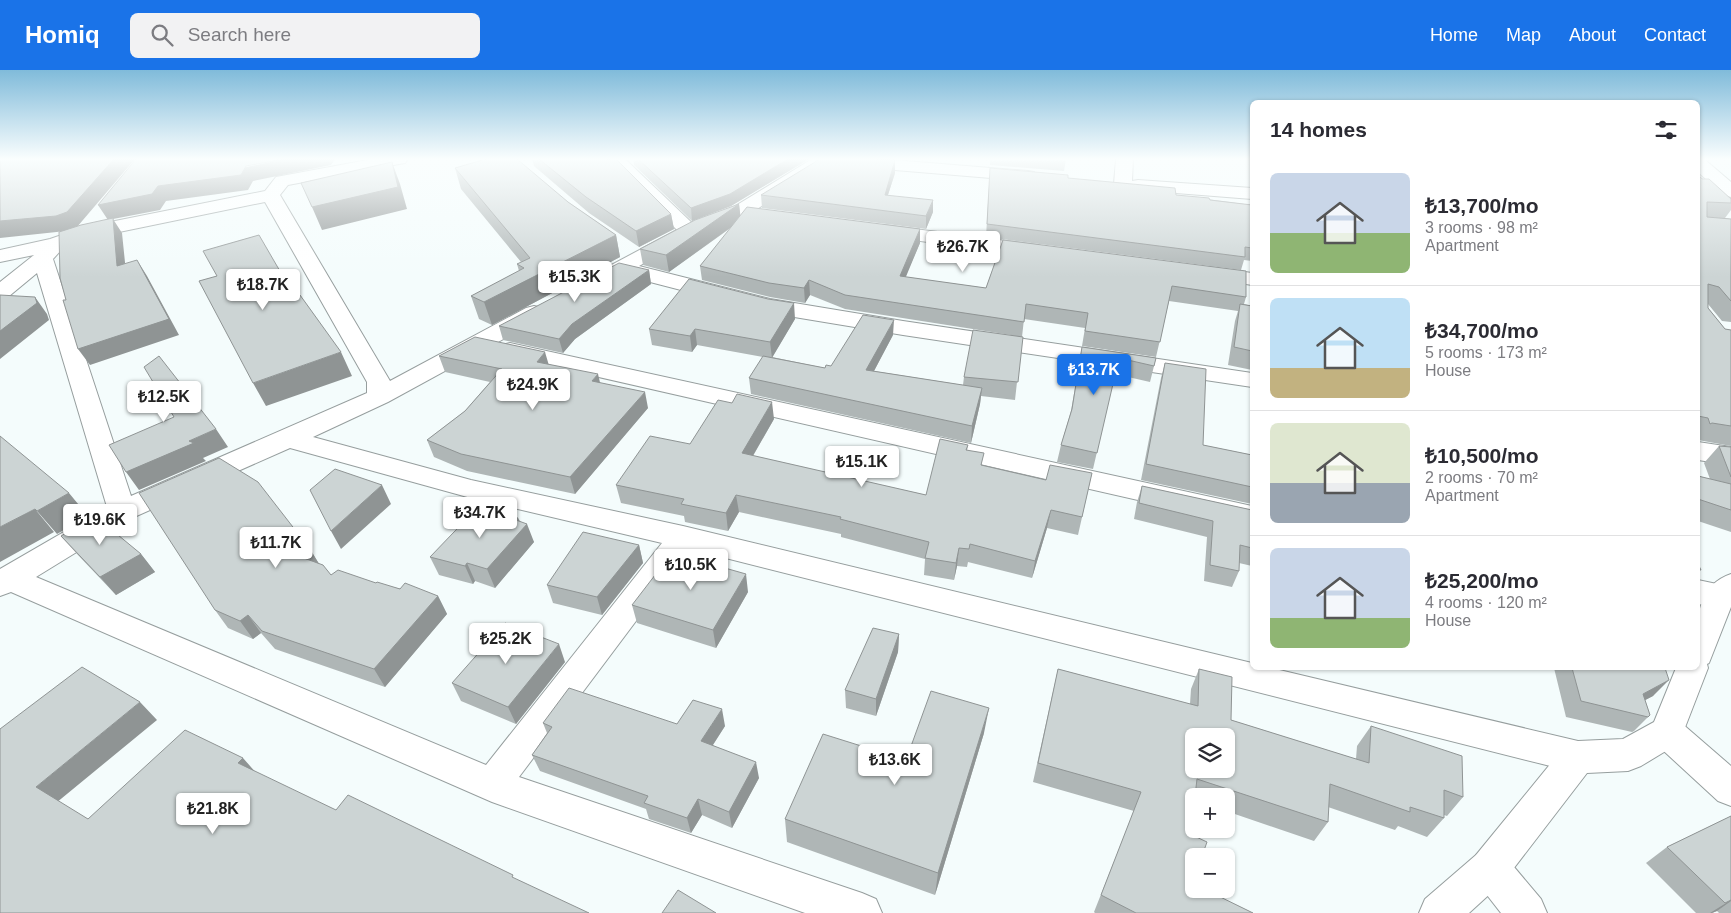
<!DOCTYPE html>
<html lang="en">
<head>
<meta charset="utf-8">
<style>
  body { margin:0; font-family:Helvetica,sans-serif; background:#f2f2f3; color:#2b2b33; height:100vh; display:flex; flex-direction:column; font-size:19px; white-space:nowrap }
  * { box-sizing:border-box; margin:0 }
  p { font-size:16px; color:#7c7c81 }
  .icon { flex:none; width:28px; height:28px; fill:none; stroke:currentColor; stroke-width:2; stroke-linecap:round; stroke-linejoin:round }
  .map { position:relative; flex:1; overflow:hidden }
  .panel { position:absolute; left:1250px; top:30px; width:450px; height:570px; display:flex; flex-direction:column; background:#fff; border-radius:8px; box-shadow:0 1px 4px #0004 }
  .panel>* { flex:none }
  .tools { position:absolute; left:1185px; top:658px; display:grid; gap:10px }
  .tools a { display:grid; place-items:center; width:50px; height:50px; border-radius:8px; background:#fff; box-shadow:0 1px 4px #0004; font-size:25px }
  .price { position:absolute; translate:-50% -42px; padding:0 11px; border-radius:5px; background:#fff; color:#222; font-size:16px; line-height:32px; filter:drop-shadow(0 1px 2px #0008) }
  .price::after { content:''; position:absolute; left:50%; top:30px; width:15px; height:11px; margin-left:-8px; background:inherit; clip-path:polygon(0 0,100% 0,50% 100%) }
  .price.current { background:#1a73e8; color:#fff }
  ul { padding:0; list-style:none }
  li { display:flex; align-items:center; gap:15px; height:125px; padding:0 20px }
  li+li { border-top:1px solid #e1e1e2 }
  li span { display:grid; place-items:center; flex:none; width:140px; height:100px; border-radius:8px; color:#555 }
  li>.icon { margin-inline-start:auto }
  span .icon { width:60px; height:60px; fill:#fffc; stroke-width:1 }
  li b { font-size:21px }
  h2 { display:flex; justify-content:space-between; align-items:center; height:60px; padding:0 20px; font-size:21px }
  header { display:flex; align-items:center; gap:30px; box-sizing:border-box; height:70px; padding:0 25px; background:#1a73e8; color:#fff }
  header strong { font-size:24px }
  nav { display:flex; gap:28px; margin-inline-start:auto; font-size:18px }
  .search { width:350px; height:45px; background:#f2f2f3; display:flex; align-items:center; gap:12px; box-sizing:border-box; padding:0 18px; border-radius:8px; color:#7c7c81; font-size:19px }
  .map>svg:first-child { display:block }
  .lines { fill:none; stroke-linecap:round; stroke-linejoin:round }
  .minor-casing { stroke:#969e9e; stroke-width:2 }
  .tertiary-casing { stroke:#969e9e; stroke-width:2 }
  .minor { fill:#fff; fill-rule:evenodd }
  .tertiary { fill:#fff; fill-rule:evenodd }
  .wall { fill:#afb6b6 }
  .shaded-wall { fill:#8f9494 }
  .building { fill:#ccd4d4; stroke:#8f9494; fill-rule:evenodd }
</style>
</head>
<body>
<header>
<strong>Homiq</strong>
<div class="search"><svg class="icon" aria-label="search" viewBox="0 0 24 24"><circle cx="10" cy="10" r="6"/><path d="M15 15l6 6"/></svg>Search here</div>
<nav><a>Home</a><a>Map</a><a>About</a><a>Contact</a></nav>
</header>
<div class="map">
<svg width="1731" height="843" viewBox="0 0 1731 843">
  <rect width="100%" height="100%" fill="#f4fcfc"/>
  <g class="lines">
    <defs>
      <path id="minor" d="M373,89H408L405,93L399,94L288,115L280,125L390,311L526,238L534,236L542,238L545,243L542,248L388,332L313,367L471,410L683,456L1252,593V598H1271L1578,671L1591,676L1596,687L1591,698L1578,703L690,479L519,707L862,823L876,829L882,843H805L492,732L11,522L0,526V499L107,437L37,203L8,227L0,228V212L34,185L0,192V180L50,169L85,157L265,121L276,107ZM265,132L367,312V323L131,426L53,189L63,178L90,168ZM290,378L471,428L662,473L486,695L36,507L132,448Z
        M607,89H625L692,153L732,138L812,89H832L829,93L746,146L696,165L639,196L770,229L903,251L1252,303V317L903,265L770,243L623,205C611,211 600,220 587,216L583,212L587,208L677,160Z
        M853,89H881L1028,101L1034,102L1037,106L1034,110L1028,111L859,97L853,96L850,92Z
        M1116,89H1133L1132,111L1138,110L1252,118V129L1138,120L1130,117L1123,119L1117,118L1114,114Z
        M1698,89H1704L1731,112V127L1724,125L1698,102Z
        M884,155L1037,175L1044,177L1047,181L1044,185L1037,187L877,165L874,161L877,157Z
        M1209,197L1252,203V215L1202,207L1199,203L1202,199Z
        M510,273L1252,436V456L502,285L498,280L502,275Z
        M1698,372L1731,377V395L1698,390Z
        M1698,510L1731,517V533L1720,537L1698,534Z
        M1667,647L1679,651L1731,696V736L1718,731L1655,673L1650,662L1655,651Z
        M1490,779L1504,785L1541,829L1547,843H1501L1476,811L1471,798L1476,785Z"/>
      <path id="tertiary" d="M1731,504V537L1709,593L1707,594L1708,598L1679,673L1641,696L1628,701L1587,703L1504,811L1469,843H1419L1425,829L1476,785L1565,676L1578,671L1623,669L1654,652L1676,598H1698C1698,563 1690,518 1731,504Z"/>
    </defs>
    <use href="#minor" class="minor-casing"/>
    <use href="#tertiary" class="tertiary-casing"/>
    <use href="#minor" class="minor"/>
    <use href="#tertiary" class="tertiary"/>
  </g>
  <path class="wall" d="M532,89H605L671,144L674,159L639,177L589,143L534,96Z
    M633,89H809L731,136L692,151L634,95Z
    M990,89H1066L1064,101L990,95Z
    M455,98L568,132L616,165L620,187L492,255L479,249L471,226L519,201L517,194L521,192L461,119Z
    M990,98L1068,108L1176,125L1252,135V191L1244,190L1241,200L986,167Z
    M895,103L888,125L933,142L926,159L762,138L761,125Z
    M1698,105L1731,129V140L1725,148L1731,149V252L1722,251L1708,234V238L1725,259L1731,260V376L1698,370V371Z
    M739,134L740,146L920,173L905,207L986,218L1003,170L1246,227L1244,234L1252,236V300L1228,295L1235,251L1238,241L1169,231L1156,287L1082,276L1085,258L1024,249L1015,330L981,326L980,334L971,373L751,324L749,308L763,287L697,275L692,282L652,275L649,259L795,249L772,287L825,298L831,296L893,265L874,301L963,315L964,307L1011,265L845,239L810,225L805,233L770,227L702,210L700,196L732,157L669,202L643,195L640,179Z
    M649,200L651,214L575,269L563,283L503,270L499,256Z
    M1082,277L1156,288L1150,312L1115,304L1093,399L1057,392L1061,375L1071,341Z
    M439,286L549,294L599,312L648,338L575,424L467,401L434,387L427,370L465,341L490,312L445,302Z
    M1165,293L1203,375L1252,385V436V434L1141,410L1161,308Z
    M774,349L753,386L926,425L968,375L967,381L982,395L1046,410L1092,403L1078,465L1047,458L1032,508L968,492L967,497L957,496L954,510L924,505L925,489L841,467V464L739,442L728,461L685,452L684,446L621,433L616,415L690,374Z
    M1719,376L1731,377V462L1698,451V406L1710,409L1704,393Z
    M1142,416L1252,440V496L1239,493V501L1232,517L1204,511L1207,467L1134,449L1137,432Z
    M518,448L534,472L495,518L475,511L473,514L439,505L430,487Z
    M61,466L141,484L155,502L116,525L77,484Z
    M639,475L643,493L602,545L553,533L547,515Z
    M310,479L319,494L331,505L438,526L447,544L385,617L275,579L261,563L253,569L228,558L215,540Z
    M748,522L716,578L637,553L632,535Z
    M899,564L898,582L876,646L846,638L845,620Z
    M565,592L516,654L461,631L452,613Z
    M1554,598H1665L1653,626L1645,630L1650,645L1634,661L1632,662L1566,647Z
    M1058,599L1190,634L1191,619L1199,599L1231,650L1356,689L1357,676L1371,656L1463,727L1447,746L1444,745V748L1427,767L1398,756L1395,760L1328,737V752L1314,771L1226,741V726H1194L1192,765L1193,814L1253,843H1095L1094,842L1134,741L1033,712Z
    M543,653L677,654L725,656L713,675L759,708L732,758L702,745L691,763L649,749L646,739L540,701L532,685L547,663Z
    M984,663L935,825L787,772L785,749L906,690Z
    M1731,746V843H1719L1717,841L1712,843H1696L1646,793L1667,777Z"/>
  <path class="shaded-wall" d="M114,89H135L77,157L66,161L0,168V151Z
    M284,89H335L331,95L253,111L248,120L166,131L160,140L113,149L122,163L127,212L117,196L108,150L98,135L158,116Z
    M788,89H809L731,136L692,151L691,138Z
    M895,90V103L884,137L885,125Z
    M392,92L400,114L407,139L322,160L312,137Z
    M933,130V142L926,159V146Z
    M739,134L741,150L669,202L666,185Z
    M671,144L674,159L639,177L636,161Z
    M920,159V173L900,221V206Z
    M616,165L620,187L492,255L484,232Z
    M137,190L147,206L179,265L90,295L78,279Z
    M649,200L651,214L575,269L563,283L559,269L572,254Z
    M809,210L810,225L805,233L804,218Z
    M35,227L47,244L49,250L0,289V261Z
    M794,233L795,249L772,288L770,272Z
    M894,250L893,265L866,316V300Z
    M695,259L697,275L692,282L690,266Z
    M341,282L352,306L266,336L253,313Z
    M545,282L550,299L537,292Z
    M598,304L602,321L592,311Z
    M982,318L980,334L971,373L972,356Z
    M645,322L648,338L575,424L570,407Z
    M772,332L774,349L744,401L742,383Z
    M216,359L228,377L203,388L206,391L139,420L126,402L189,371Z
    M382,415L391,434L341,479L331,461Z
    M69,423L88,446L57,464L37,441Z
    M736,425L739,442L728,461L726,443Z
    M35,439L54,462L0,492V457Z
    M1051,440L1047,458L1032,508L1035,491Z
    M518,448L522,459L527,454L534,472L495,518L487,499Z
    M639,475L643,493L602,545L597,527Z
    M959,478L957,496L954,510L956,493Z
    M310,479L321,497L301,487Z
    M141,484L155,502L116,525L100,507Z
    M467,493L475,511L473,514L465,496Z
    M746,504L748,522L716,578L713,560Z
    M438,526L447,544L385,617L374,599Z
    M248,545L261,563L253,569L240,551Z
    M899,564L898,582L876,646V629Z
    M559,574L565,592L516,654L508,637Z
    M1669,610L1653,626L1628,639L1643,624Z
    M140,632L157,650L56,733L36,717Z
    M989,638L984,663L935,825L938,803Z
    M722,639L725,656L705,687L701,671Z
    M243,688L258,705L238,693Z
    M756,692L759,708L732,758L729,742Z
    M698,729L702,745L691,763L687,748Z
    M1731,830V831L1717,841L1712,843H1710Z"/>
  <path class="building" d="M0,89H114L67,142L56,146L0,151Z
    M136,89H284L246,96L241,105L158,116L152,124L98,135Z
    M486,89H517L568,132L616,165L484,232L471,226L524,198L517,194L530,188L455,98Z
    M539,89H605L608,90L611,89H616L671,144L636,161L586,127Z
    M638,89H788L730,124L691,138Z
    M820,89H871L895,90L885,125L933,130L926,146L761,125Z
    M392,92L398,117L312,137L301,113Z
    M990,98L1068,105V108L1175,118L1176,125L1209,128L1210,130L1252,135V178L1245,177V187L987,154Z
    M1698,105L1702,109H1709L1731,129V133L1707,132V147L1731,149V231L1719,217L1708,214V238L1725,259L1731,260V356L1712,353L1710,354L1708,348L1698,346Z
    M739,134L666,185L640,179L695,150Z
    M747,137L920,159L900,206L986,218L1003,170L1246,201V227L1172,216L1160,272L1085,261L1088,243L1026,234L1024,252L845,225L809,210L804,218L769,213L700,196Z
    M113,148L117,196L137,190L169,249L78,279L63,230H66L60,208L59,162L81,155Z
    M259,165L295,227L300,225L341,282L253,313L199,211L217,206L203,181Z
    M619,193L649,200L572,254L559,269L499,256Z
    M689,209L768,229L794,233L770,272L695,259L690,266L649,259Z
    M0,225L35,227L37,233L0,261Z
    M1240,234L1252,236V281L1234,277Z
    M863,245L894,250L866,300L982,318L972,356L749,308L763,286L825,298L826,295L831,296Z
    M973,260L1023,267L1018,312L964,307Z
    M475,267L545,282L537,292L598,304L592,311L645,322L570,407L461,384L427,370L465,341L502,299L439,286Z
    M1082,277L1156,288L1154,296L1119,288L1097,383L1061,375L1072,339Z
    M159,286L216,359L189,371L194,373L126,402L109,375L174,347L144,297Z
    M1165,293L1206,299L1203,375L1252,385V417L1146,394Z
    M737,324L772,332L742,383L926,425L940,369L968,375L966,380L984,383L981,395L1046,410L1050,395L1092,403L1082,447L1051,440L1035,491L970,474L969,479L959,478L956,493L925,488L929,472L840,449L841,447L736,425L726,443L681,434L684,429L616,415L650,366L690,374L718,330L732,333Z
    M0,366L69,423L37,441L35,439L0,457Z
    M1719,376L1731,377V407Z
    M219,388L258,412L310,479L301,487L323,495L331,505L338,500L376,513L377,512L400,519L405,513L438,526L374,599L262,561L248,545L240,551L215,540L139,423Z
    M335,399L382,415L331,461L310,420Z
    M1698,406L1731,414V440L1698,429Z
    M1142,416L1252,440V478L1240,475L1239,501L1210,495L1213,451L1139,433Z
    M477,438L518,448L516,450L527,454L487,499L467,493L465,496L430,487Z
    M95,446L141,484L100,507L61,466Z
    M583,462L639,475L597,527L547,515Z
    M672,483L746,504L713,560L632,535Z
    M1698,494L1701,500H1698Z
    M505,553L559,574L508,637L452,613Z
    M873,558L899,564L876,629L845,620Z
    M82,597L140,632L36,717L88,749L185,660L243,688L238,693L336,740L348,725L513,805L512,807L589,843H0V659Z
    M1572,598H1665L1669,610L1643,624L1650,645L1648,647L1581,631Z
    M1058,599L1198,636L1199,599L1232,607L1231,650L1369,693L1371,656L1462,686L1463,727L1444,720V748L1410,737V742L1330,714L1328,752L1197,709L1195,726H1194V748L1192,765L1207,772L1202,786H1194V819H1204L1253,843H1136L1101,825L1141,722L1038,693ZM1194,666H1226V699H1194Z
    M569,618L677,654L693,630L722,639L701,671L756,692L729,742L698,729L687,748L644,733L648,726L532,685L552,657L543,653Z
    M931,621L989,638L938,803L785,749L823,664L906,690Z
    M1731,746V830L1725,833L1667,777Z
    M678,820L716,843H662Z"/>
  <linearGradient id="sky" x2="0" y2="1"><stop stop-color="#80bbda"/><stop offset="0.43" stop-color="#fafefe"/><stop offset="1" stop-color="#fafefe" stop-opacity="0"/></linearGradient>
  <rect width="1731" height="207" fill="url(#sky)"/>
</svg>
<div class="tools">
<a><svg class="icon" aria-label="layers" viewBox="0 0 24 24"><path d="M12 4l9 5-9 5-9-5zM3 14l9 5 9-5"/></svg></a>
<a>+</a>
<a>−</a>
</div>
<b class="price" style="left:963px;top:203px">₺26.7K</b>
<b class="price" style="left:575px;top:233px">₺15.3K</b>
<b class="price" style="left:263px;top:241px">₺18.7K</b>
<b class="price current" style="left:1094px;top:326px">₺13.7K</b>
<b class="price" style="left:533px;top:341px">₺24.9K</b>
<b class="price" style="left:164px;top:353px">₺12.5K</b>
<b class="price" style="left:862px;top:418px">₺15.1K</b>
<b class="price" style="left:480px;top:469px">₺34.7K</b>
<b class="price" style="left:100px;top:476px">₺19.6K</b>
<b class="price" style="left:276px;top:499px">₺11.7K</b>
<b class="price" style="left:691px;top:521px">₺10.5K</b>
<b class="price" style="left:506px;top:595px">₺25.2K</b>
<b class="price" style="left:895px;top:716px">₺13.6K</b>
<b class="price" style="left:213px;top:765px">₺21.8K</b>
<section class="panel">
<h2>14 homes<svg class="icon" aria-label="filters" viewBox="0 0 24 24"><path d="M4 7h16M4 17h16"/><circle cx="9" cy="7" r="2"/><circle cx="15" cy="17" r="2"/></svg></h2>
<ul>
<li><span style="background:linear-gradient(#c9d6e8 60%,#8fb573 0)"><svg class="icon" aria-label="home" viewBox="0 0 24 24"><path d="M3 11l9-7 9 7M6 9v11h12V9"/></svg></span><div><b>₺13,700/mo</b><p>3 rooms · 98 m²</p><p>Apartment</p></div></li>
<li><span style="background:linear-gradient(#bfe0f5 70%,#c2b280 0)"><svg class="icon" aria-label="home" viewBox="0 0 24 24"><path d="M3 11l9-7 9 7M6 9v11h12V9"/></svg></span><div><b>₺34,700/mo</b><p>5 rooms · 173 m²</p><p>House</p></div></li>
<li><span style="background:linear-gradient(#dfe7d0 60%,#9aa5b1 0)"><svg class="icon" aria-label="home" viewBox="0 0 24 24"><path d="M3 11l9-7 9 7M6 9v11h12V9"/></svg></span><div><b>₺10,500/mo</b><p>2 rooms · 70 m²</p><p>Apartment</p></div></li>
<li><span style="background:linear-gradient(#c9d6e8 70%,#8fb573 0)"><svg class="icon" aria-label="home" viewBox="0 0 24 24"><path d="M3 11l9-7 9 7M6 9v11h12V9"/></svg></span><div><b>₺25,200/mo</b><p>4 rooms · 120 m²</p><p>House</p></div></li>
</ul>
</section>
</div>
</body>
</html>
